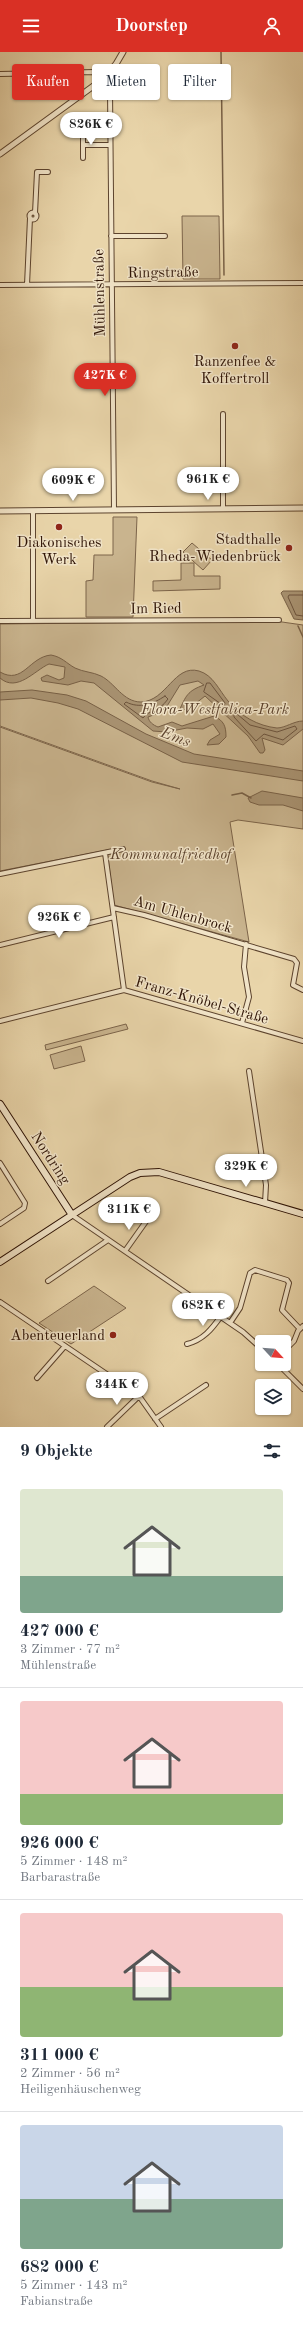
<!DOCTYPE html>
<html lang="de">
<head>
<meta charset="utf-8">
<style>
  body { margin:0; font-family:"Old Standard TT",serif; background:#f2f2f3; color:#1f2937; height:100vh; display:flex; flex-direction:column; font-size:15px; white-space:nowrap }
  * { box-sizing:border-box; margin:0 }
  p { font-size:13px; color:#747a83 }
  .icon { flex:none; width:22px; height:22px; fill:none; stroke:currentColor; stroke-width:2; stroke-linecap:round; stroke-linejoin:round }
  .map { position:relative; height:1375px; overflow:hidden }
  .side { display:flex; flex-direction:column; background:#fff; flex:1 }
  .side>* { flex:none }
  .hud { position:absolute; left:12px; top:12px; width:279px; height:36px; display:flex; gap:8px }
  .needle { width:26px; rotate:116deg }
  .controls { position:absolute; left:255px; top:1283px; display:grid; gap:8px }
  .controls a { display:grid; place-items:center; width:36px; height:36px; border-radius:4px; background:#fff; box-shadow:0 1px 3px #0004; font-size:20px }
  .price { position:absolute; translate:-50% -34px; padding:0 9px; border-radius:14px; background:#fff; color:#222; font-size:13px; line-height:26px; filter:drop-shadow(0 1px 2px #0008) }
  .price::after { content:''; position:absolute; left:50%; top:24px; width:12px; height:9px; margin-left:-6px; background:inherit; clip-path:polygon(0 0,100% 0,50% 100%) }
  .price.active { background:#d93025; color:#fff }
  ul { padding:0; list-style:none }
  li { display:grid; align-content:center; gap:8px; height:212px; padding:0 20px }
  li+li { border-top:1px solid #e0e1e3 }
  li span { display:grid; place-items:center; height:124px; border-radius:4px; color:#555 }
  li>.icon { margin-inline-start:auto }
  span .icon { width:72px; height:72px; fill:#fffc; stroke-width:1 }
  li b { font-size:17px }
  h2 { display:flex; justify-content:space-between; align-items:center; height:48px; padding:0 20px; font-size:17px }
  .tag { padding:0 14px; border-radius:4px; background:#fff; box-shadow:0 1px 3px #0004; font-size:14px; line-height:36px }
  .tag.active { background:#d93025; color:#fff }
  header { display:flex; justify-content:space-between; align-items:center; height:52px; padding:0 20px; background:#d93025; color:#fff; font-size:18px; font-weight:600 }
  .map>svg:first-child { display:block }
  .green { fill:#c9b48e; stroke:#7c644a }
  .water { fill:#a99372; stroke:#786046 }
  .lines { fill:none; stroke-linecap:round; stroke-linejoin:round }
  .shore { stroke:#6c533c; stroke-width:1 }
  .stream { stroke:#786046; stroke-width:1.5 }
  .minor-casing { stroke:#5d442e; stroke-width:6 }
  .tertiary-casing { stroke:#5d442e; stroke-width:7 }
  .secondary-casing { stroke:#2e1305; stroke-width:8 }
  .minor { stroke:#f1e4c8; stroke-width:4 }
  .tertiary { stroke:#f1e4c8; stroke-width:5 }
  .secondary { stroke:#f1e4c8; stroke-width:6 }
  .poi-dot { fill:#8f2418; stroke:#f1e4c8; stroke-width:1.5 }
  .labels { text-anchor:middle; stroke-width:3; stroke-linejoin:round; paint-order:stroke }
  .street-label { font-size:15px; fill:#2e1305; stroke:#f1e4c8 }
  .poi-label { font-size:15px; fill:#2e1305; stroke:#f1e4c8 }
  .park-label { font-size:15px; font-style:italic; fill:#5c432e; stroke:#f1e4c8 }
  .water-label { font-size:16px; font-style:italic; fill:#5f4631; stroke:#f1e4c8 }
</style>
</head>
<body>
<header><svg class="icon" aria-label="menu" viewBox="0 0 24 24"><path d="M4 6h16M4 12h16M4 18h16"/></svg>Doorstep<svg class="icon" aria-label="person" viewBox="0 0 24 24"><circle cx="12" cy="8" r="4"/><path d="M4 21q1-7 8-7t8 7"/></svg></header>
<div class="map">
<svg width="303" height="1375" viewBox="0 0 303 1375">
  <rect width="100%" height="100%" fill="#e9d5aa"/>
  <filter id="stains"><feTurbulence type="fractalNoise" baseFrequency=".005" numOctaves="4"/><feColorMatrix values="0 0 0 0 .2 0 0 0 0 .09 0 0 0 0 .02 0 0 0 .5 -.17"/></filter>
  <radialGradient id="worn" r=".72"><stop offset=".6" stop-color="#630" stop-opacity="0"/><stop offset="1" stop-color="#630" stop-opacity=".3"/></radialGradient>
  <path class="green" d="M182,164H219L220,227H183Z
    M113,465H137L133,565H86V529L93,528L94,503H113Z
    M192,491L212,508L203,518L183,500Z
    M181,511H194V524H220V537L153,539V529L181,528Z
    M275,569L303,573V777L238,768L230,770L249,890L114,853L107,798L0,819V675L152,730L180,737L152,729L0,674V572Z
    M126,972L128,977L46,998L45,993Z
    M81,994L85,1009L54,1017L50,1003Z
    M94,1234L126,1256L71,1292L39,1271Z"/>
  <path class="water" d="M283,539H303V568L294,567L281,541Z
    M51,603C62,605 66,611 75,616C83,620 93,620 101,624C115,631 123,650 141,650C167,649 174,612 199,619C213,623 219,638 228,649C240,664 258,674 277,676C285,676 294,669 303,669V677L283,693L262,686L265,698L263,701H260L248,684L205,644L190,656L179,659C186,644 187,639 204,633L198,629L180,633L164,659L148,665C149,670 153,673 158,675L172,670L182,674L214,664C224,669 226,674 226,685L219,692L207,693L210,688L220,682L213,672L203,677L187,676L166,680L153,679L94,631L81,629L68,633L42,629L41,626L47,623L59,628L64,626L65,615L49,612C35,618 17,641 0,626V620C23,633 29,605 51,603Z
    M32,638L67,643L86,649L146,682L194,702L303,719V729L182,710L78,657L58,651L31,646L0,648V640Z
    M262,739L303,746V759L283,753H259L250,750L248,746Z"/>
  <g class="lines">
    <path class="shore" d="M303,543H289L288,545L296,563L303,564
      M207,631H210L225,651L224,654L204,640Z
      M165,644L168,647C158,661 150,657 143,666L124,652L126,650C140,657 153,652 165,644Z
      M237,662L250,673L277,680L295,674L297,677L283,688L264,682L256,689L234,665V663Z"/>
    <path class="stream" d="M221,0L224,223
      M298,574L303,585
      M232,743L242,741L251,746"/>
    <defs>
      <path id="minor" d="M0,22L96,20L103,27L110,38L114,457
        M83,82V106
        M83,93H110
        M29.5 164a3.5 3.5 0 1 1 7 0a3.5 3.5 0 1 1-7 0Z
        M35,161L37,120H48
        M111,184H165
        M0,233L303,231
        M27,233L30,166
        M223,457V362
        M33,459V569
        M0,569L279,568
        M105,801L124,938
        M0,822L123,797
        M113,856L144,863L294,907L297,911L293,933L303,938
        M0,893L114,865
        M0,969L124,938L303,989
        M242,971L249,945L244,915L246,892
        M249,1019L266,1133L265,1151
        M0,1111L25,1151L24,1156L0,1172
        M72,1163L243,1280L262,1297
        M125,1199L147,1168
        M48,1229L108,1188
        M0,1250L139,1344L161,1375
        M230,1271L240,1256L250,1221L255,1218L287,1228L289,1231L282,1258L300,1277
        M187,1292C203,1288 212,1277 221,1264
        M284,1299L294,1289L298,1279L303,1274
        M278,1312L303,1337
        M37,1326L65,1294
        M155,1367L206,1333
        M107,1375L139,1344"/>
      <path id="tertiary" d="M0,102L103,27L116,12L123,0
        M0,459L303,456"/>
      <path id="secondary" d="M0,1052L72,1163
        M0,1210L130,1125L140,1121L159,1120L303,1162"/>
    </defs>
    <use href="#minor" class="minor-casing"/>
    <use href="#tertiary" class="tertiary-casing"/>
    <use href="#secondary" class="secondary-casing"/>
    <use href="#minor" class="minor"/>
    <use href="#tertiary" class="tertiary"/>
    <use href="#secondary" class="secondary"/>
  </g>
  <g class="poi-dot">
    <circle cx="235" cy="294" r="4"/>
    <circle cx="59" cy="475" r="4"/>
    <circle cx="289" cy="496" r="4"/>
    <circle cx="113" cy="1283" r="4"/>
  </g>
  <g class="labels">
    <g class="street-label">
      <text transform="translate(163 220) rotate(-1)" y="5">Ringstraße</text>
      <text transform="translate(99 241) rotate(-91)" y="5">Mühlenstraße</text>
      <text transform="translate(156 556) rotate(-1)" y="5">Im Ried</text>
      <text transform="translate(183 862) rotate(16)" y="5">Am Uhlenbrock</text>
      <text transform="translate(202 948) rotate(16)" y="5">Franz-Knöbel-Straße</text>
      <text transform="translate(51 1106) rotate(57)" y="5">Nordring</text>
    </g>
    <g class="poi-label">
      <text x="235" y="314">Ranzenfee &amp;<tspan x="235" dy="17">Koffertroll</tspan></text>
      <text x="281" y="492" text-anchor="end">Stadthalle<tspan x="281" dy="17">Rheda-Wiedenbrück</tspan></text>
      <text x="59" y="495">Diakonisches<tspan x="59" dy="17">Werk</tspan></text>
      <text x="105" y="1288" text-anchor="end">Abenteuerland</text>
    </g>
    <g class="park-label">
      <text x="215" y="662">Flora-Westfalica-Park</text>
      <text x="171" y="807">Kommunalfriedhof</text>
    </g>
    <g class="water-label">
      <text transform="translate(176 684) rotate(21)" y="6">Ems</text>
    </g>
  </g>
  <rect width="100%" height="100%" filter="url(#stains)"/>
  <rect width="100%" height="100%" fill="url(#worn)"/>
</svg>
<div class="controls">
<a><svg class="needle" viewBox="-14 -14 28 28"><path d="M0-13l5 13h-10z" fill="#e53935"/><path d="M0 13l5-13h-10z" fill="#747a83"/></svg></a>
<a><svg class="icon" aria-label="layers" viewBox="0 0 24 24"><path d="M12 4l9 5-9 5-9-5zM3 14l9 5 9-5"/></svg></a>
</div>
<b class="price" style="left:91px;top:94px">826K €</b>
<b class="price active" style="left:105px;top:345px">427K €</b>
<b class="price" style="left:208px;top:449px">961K €</b>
<b class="price" style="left:73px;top:450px">609K €</b>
<b class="price" style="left:59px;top:887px">926K €</b>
<b class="price" style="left:246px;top:1136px">329K €</b>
<b class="price" style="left:129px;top:1179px">311K €</b>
<b class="price" style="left:203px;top:1275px">682K €</b>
<b class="price" style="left:117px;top:1354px">344K €</b>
<div class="hud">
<a class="tag active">Kaufen</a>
<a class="tag">Mieten</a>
<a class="tag">Filter</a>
</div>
</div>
<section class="side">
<h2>9 Objekte<svg class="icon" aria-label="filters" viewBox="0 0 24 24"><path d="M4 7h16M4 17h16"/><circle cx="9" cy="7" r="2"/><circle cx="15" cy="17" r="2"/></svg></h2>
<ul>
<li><span style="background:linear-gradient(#dfe7d0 70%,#7fa58c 0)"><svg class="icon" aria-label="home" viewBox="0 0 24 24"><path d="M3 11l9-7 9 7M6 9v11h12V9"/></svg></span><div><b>427 000 €</b><p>3 Zimmer · 77 m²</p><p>Mühlenstraße</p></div></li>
<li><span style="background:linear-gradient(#f6c9c9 75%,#8fb573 0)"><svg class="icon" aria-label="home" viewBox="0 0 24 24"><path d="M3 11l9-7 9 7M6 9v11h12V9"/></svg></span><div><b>926 000 €</b><p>5 Zimmer · 148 m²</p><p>Barbarastraße</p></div></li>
<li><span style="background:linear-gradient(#f6c9c9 60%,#8fb573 0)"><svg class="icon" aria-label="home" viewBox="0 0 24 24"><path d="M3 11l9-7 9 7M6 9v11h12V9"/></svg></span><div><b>311 000 €</b><p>2 Zimmer · 56 m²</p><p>Heiligenhäuschenweg</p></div></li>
<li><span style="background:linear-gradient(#c9d6e8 60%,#7fa58c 0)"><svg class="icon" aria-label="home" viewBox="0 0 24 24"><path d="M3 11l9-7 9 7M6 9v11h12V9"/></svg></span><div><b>682 000 €</b><p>5 Zimmer · 143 m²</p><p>Fabianstraße</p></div></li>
</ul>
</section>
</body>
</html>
